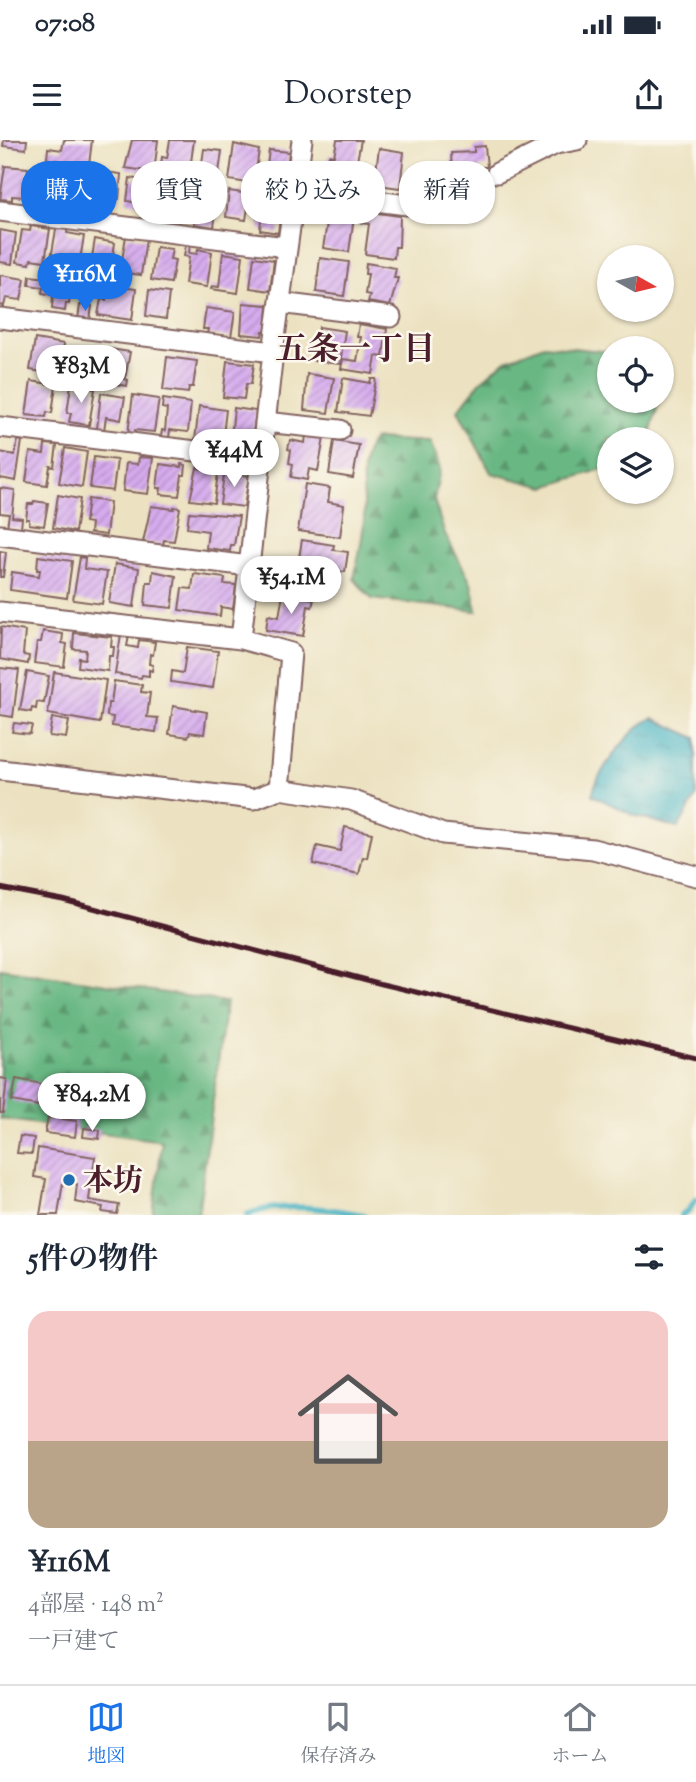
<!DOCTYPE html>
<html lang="ja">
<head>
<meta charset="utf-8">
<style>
  body { margin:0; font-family:"Sorts Mill Goudy","Noto Serif JP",serif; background:#f2f2f3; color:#1f2937; height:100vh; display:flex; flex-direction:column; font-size:26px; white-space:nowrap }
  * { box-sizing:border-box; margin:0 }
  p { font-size:23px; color:#747a83 }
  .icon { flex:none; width:38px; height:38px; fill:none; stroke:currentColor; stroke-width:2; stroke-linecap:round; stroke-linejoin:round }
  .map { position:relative; height:1075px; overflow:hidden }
  .drawer { display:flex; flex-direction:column; background:#fff; flex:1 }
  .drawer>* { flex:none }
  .guide { position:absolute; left:21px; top:21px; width:654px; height:63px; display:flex; gap:14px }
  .needle { width:46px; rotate:98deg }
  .buttons { position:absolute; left:597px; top:105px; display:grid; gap:14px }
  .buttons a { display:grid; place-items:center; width:77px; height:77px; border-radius:50%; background:#fff; box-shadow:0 2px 5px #0004; font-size:35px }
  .price { position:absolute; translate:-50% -60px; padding:0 16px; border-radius:24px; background:#fff; color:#222; font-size:23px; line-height:46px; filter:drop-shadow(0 2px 4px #0008) }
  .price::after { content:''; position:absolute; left:50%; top:42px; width:21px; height:16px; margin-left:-10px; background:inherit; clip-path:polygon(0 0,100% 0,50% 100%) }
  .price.current { background:#1a73e8; color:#fff }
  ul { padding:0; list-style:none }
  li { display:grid; align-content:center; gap:14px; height:371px; padding:0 28px }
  li span { display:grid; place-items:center; height:217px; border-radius:21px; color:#555 }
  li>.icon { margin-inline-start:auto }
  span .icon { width:126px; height:126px; fill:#fffc; stroke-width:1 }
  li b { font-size:30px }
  h2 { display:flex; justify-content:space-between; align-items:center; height:84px; padding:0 28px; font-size:30px }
  .tag { padding:0 24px; border-radius:28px; background:#fff; box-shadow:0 2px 5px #0004; font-size:24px; line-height:63px }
  .tag.current { background:#1a73e8; color:#fff }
  .status { display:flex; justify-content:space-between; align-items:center; height:49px; padding:0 35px; background:#fff; direction:ltr }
  .status svg { height:19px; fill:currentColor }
  header { display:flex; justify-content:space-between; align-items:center; height:91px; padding:0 28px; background:#fff; font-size:32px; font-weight:600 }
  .menu { display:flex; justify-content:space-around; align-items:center; height:98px; border-top:2px solid #e0e1e3; background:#fff; font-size:19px; color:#747a83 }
  .menu a { display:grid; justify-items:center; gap:4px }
  .menu .current { color:#1a73e8 }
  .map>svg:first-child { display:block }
  .forest { fill:url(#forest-firs); stroke:#5a6c57; stroke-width:2 }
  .water { fill:url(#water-ripples); stroke:#486876; stroke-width:2 }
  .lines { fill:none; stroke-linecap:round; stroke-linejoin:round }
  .stream { stroke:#45b2c2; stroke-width:6 }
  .building { fill:url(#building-hatch) }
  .minor-casing { stroke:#836360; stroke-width:23 }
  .minor { stroke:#fff; stroke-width:19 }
  .rail { stroke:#4a1f2b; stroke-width:5 }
  .poi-dot { fill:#1f6fb2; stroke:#fbf7ec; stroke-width:2.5 }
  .labels { text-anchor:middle; stroke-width:5; stroke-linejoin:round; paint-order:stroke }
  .poi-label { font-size:30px; font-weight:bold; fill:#4a1f2b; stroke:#fbf7ec; text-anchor:start }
  .neighbourhood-label { font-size:32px; font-weight:bold; fill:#4a1f2b; stroke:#fbf7ec }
</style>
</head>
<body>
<div class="status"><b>07:08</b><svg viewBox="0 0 49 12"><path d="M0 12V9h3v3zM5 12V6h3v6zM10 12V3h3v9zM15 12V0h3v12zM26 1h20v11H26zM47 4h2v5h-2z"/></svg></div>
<header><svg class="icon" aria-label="menu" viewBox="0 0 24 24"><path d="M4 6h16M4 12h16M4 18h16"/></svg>Doorstep<svg class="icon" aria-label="share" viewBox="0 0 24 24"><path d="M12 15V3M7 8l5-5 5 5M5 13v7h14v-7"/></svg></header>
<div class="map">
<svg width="696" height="1075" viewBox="0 0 696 1075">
  <defs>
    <pattern id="forest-firs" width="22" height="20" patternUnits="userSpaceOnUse" patternTransform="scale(1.75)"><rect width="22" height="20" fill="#69b883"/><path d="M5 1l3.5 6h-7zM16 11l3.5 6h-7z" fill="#58956b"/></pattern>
    <pattern id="water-ripples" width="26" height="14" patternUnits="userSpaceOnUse" patternTransform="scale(1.75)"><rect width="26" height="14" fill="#45b2c2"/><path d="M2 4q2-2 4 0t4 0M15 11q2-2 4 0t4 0" fill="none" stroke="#3c909e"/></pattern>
    <pattern id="building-hatch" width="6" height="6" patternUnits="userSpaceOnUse" patternTransform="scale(1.75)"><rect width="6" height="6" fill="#d7acef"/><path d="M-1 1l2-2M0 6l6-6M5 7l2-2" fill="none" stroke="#b08bc2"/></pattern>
  </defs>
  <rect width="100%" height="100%" fill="#fbf7ec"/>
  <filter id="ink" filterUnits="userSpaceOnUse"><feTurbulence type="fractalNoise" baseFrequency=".0143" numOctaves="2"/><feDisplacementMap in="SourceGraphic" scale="14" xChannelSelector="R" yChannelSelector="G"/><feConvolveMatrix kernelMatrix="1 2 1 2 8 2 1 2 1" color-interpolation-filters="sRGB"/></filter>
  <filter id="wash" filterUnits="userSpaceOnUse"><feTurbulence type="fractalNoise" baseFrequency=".00686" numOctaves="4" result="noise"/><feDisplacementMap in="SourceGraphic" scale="28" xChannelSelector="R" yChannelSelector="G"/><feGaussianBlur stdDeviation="1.57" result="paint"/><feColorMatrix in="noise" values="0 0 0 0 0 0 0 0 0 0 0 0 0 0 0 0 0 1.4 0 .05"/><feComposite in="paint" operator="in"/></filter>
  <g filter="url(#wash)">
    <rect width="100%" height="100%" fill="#ece2c1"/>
    <path class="forest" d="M544,205L609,212V261H659L649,299H609V327L545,347L491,333L458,270L481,241L506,220Z
      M374,299L430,302L440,329L434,360L444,392L471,443L477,471L372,459L354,439C358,419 363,399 364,379C366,351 355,323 374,299Z
      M0,828L226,862L198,1075H153L162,1001L0,979Z"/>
    <path class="water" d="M653,578L696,598V657L678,688L633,675L592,655C597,632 630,588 653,578Z"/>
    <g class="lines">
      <path class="stream" d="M247,1075C275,1061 333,1069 364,1075
        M681,1075L689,1070L696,1059"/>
    </g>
    <g id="blocks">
      <path class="building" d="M4,0H27L26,9L3,6Z
        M64,0H92L89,25L47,19L48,8L62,10Z
        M132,0H158L154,32L125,28Z
        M170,0H194L189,37L160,32L162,17L167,18Z
        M337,0H361L357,21L348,19L343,45L324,41L329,15L334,16Z
        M234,4L259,10L254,44L229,40Z
        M485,6L487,27H479L481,49L466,50V46L453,47L451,13L474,12V7Z
        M379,8L404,12L400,48L371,44L372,31H376Z
        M204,9L222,11L218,40L200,37Z
        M269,10L289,12L285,44L265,41Z
        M5,26L28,28L25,57L12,56V60L0,59Z
        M48,28L75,32L71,61L57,59L56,64L40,59L39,65L34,64L35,53L41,54L42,46H46Z
        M97,31L121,34L119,59L94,57Z
        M130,38L153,42L150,65L127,61Z
        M159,40L185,45L181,73L162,70L165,51L157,50Z
        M193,47L219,50L214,87L194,84L195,74L189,73Z
        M229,51L250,54L246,80L226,77Z
        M260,54L283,57L278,93L260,90L261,78L257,77Z
        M340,68L355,70L349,112L323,108L329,71L340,73Z
        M362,71L400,76L399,107H395L394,118L365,114L369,84L360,83Z
        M57,84L68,86L67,93L84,96L78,132L61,129V126L50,124Z
        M31,86L50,89L45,121L31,119L30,124L17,122L22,90L30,91Z
        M0,90L16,93L12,124L0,122Z
        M126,96L146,99L141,135L120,132Z
        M95,99L115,103L110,133L90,130Z
        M186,104L190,105L189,113L197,114L198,109L212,112L207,147L185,144L189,117L184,116Z
        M156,107L172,109L170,119L175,120L171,143L151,140Z
        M223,113L243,116L238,153L211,149L212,146L219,147Z
        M254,117L274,120L270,151L250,148Z
        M320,118L349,122L344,156L316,152Z
        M366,123L396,128L394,138H398L390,166L368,162L370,155L365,154L368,134H365Z
        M0,135L25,139L21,160L6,158L4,166L0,165Z
        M30,136L72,141L69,164L66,163L65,171L52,169L53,155L42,153L43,147L29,145Z
        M108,145L136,149L132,180L98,175L101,159L106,160Z
        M149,150L169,153L166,179L146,176Z
        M243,163L268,165L266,191H263L262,196L241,194Z
        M80,165L92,166L90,181L78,179Z
        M206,168L235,172L231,197L207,194L208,189H203Z
        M359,184L387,189L383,217L376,216L373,234L341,229L343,219L357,221L361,197H357Z
        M319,187L345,191L340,224L314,221Z
        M35,199L64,204L59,235L30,230Z
        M110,209L130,212L125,239L128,240L127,246L97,241L103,213L109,214Z
        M73,210L99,214L95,240L69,236Z
        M167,217L197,221L193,247H189L188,253L163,250Z
        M227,221L254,224L251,244H246L244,259L223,257Z
        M307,234L334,238L328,273L304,270Z
        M343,238L370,243L371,239H376L369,276L338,272Z
        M31,241L56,245L52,273L47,272L46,277L26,275Z
        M71,245L95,249L89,285L69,282L71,273H67Z
        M101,253L125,257L121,280L106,277L104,290L97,289Z
        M133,255L159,259L154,292L135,290L134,294L128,293Z
        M163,259L191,263L188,292L170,290L169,298L161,296L162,290L165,291L167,269L162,268Z
        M199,266L226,270L223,295L214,293L213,302L195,300Z
        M234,268L256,271L252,301L231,298Z
        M306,295L324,298L318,331L309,329L307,340L291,337L293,324L289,323L291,310L288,309L290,300L305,303Z
        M18,300L22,301L16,341L0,338V312L15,315Z
        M334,301L359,305L353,338L329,334Z
        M45,304L57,305L54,327L50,326L47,345L26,342L30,312L44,314Z
        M65,308L87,312L82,347L59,343Z
        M94,317L117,320L113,351L90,348Z
        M139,317L153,318L148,354L123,351L126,323L138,324Z
        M160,324L181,327V324L186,325L185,335H182L179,356L160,354L161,348H157Z
        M203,324L219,326L214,363L190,360L197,328L203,329Z
        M225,327L230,328L229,333L249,336L244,367L220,364Z
        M305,344L330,348L328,362L344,365L340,397L298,391Z
        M0,348L15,350L12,377L22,378L21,389L7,387L9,374L0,373Z
        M58,355L80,359L75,392L53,388Z
        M88,359L110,362L106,395L90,393L91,383L85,382Z
        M34,361L48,363L44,386L29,384V379H26L28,364H33Z
        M151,366L174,369V367L180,368L174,401L164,400L163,405L143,402Z
        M189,372L239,376L234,405H231L230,411L206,408L208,391L187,388Z
        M302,400L334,405L333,410L348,412L345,432L330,430L326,453L294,448Z
        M0,411L6,412L3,437H0Z
        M38,416L72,421L67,458L10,450L12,432L39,436L40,430H37Z
        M80,417L85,418L84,429L107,432L102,464L73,460Z
        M115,424L139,428L134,467L109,463Z
        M153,431L176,436L172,468L145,465L147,442H152Z
        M194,434L225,438L224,444L236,445L233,469L221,467L220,476L179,470L182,448L192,449Z
        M283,454L314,459L312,467L308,466L303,496L266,490L268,475L279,477Z
        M1,487L25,491L23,515L29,516L28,524L0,519Z
        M43,491L63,494L62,503L67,504L64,527L34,523L37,502H41Z
        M74,493L112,497L111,507H114L113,516H109L108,531L78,527L79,518L85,519L86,510L73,509Z
        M121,494L129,496L127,506L138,508L139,500L155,502L153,515L150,514L149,524L153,525L152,531L149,530V536L142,535L141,538L115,534Z
        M187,507L218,511L213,548L171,542L172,531L183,533Z
        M0,528L19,530L13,577L0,575Z
        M27,532L49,536L44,563L37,562L36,569L32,568L31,572L20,570Z
        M54,532L106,540L100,583L48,574Z
        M114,541L142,545L141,552L150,553L147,577L158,578L156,592L112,586L113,577L107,576L108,563H111Z
        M173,566L207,572L204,594L190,592L188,597L169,594Z
        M52,578L69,581L66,598L49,596Z
        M14,583L32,585L30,594L12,592Z
        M345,687L372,693L367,718L363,717L359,734L313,724L317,706L340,711Z
        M0,938L7,939L3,973H0Z
        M16,939L64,948L60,970L12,961Z
        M48,977L77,981L75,997L45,993Z
        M84,988L100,990L99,999L83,997Z
        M20,996L34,998L32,1014L17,1013Z
        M38,1008L95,1017L89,1060L119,1065L117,1074L102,1072L103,1067L75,1062L77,1044L63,1042L58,1075H40L46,1039L34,1037Z"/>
    </g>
  </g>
  <g filter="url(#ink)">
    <use href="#blocks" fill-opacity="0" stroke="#836360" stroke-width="2"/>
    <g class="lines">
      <defs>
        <path id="minor" d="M497,33L556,4L577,0
          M296,51L407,65
          M0,71L286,107
          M280,163L391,177
          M0,178L273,212
          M265,282L340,290
          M0,287L261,319
          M0,395L249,426
          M0,472L241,499L291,513L279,649
          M241,499L273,212L302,0
          M0,630L254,659L279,649L351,660L443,694L593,709L696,736"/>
      </defs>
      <use href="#minor" class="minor-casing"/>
      <use href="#minor" class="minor"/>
      <path class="rail" d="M0,748L63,760L382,844L696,918"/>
    </g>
  </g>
  <circle class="poi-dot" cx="69" cy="1040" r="7"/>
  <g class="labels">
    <g class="poi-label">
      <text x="83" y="1050">本坊</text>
    </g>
    <g class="neighbourhood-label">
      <text x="355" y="219">五条一丁目</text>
    </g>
  </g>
</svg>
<div class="buttons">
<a><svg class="needle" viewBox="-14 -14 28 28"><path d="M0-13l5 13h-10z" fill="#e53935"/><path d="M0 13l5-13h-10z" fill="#747a83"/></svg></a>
<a><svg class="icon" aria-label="locate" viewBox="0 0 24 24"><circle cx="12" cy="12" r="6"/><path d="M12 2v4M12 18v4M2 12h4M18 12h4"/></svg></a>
<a><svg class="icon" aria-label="layers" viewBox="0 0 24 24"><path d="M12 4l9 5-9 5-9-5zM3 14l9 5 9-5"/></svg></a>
</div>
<b class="price current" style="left:85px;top:173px">¥116M</b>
<b class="price" style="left:81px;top:265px">¥83M</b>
<b class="price" style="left:234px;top:349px">¥44M</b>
<b class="price" style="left:291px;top:476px">¥54.1M</b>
<b class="price" style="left:92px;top:993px">¥84.2M</b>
<div class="guide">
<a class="tag current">購入</a>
<a class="tag">賃貸</a>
<a class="tag">絞り込み</a>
<a class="tag">新着</a>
</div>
</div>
<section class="drawer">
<h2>5件の物件<svg class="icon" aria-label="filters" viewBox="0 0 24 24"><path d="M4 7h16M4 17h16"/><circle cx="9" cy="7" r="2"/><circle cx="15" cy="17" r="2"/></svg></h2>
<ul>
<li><span style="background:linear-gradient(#f6c9c9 60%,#b9a48a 0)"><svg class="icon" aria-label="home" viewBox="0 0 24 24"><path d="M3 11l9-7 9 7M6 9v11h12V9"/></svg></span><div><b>¥116M</b><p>4部屋 · 148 m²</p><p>一戸建て</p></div></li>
</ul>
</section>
<nav class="menu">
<a class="current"><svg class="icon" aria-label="map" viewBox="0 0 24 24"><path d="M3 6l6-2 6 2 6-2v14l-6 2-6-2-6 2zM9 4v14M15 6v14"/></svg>地図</a>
<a><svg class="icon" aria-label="saved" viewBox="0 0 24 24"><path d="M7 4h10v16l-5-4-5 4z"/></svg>保存済み</a>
<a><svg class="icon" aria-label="home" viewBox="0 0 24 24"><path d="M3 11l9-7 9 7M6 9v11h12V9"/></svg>ホーム</a>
</nav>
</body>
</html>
